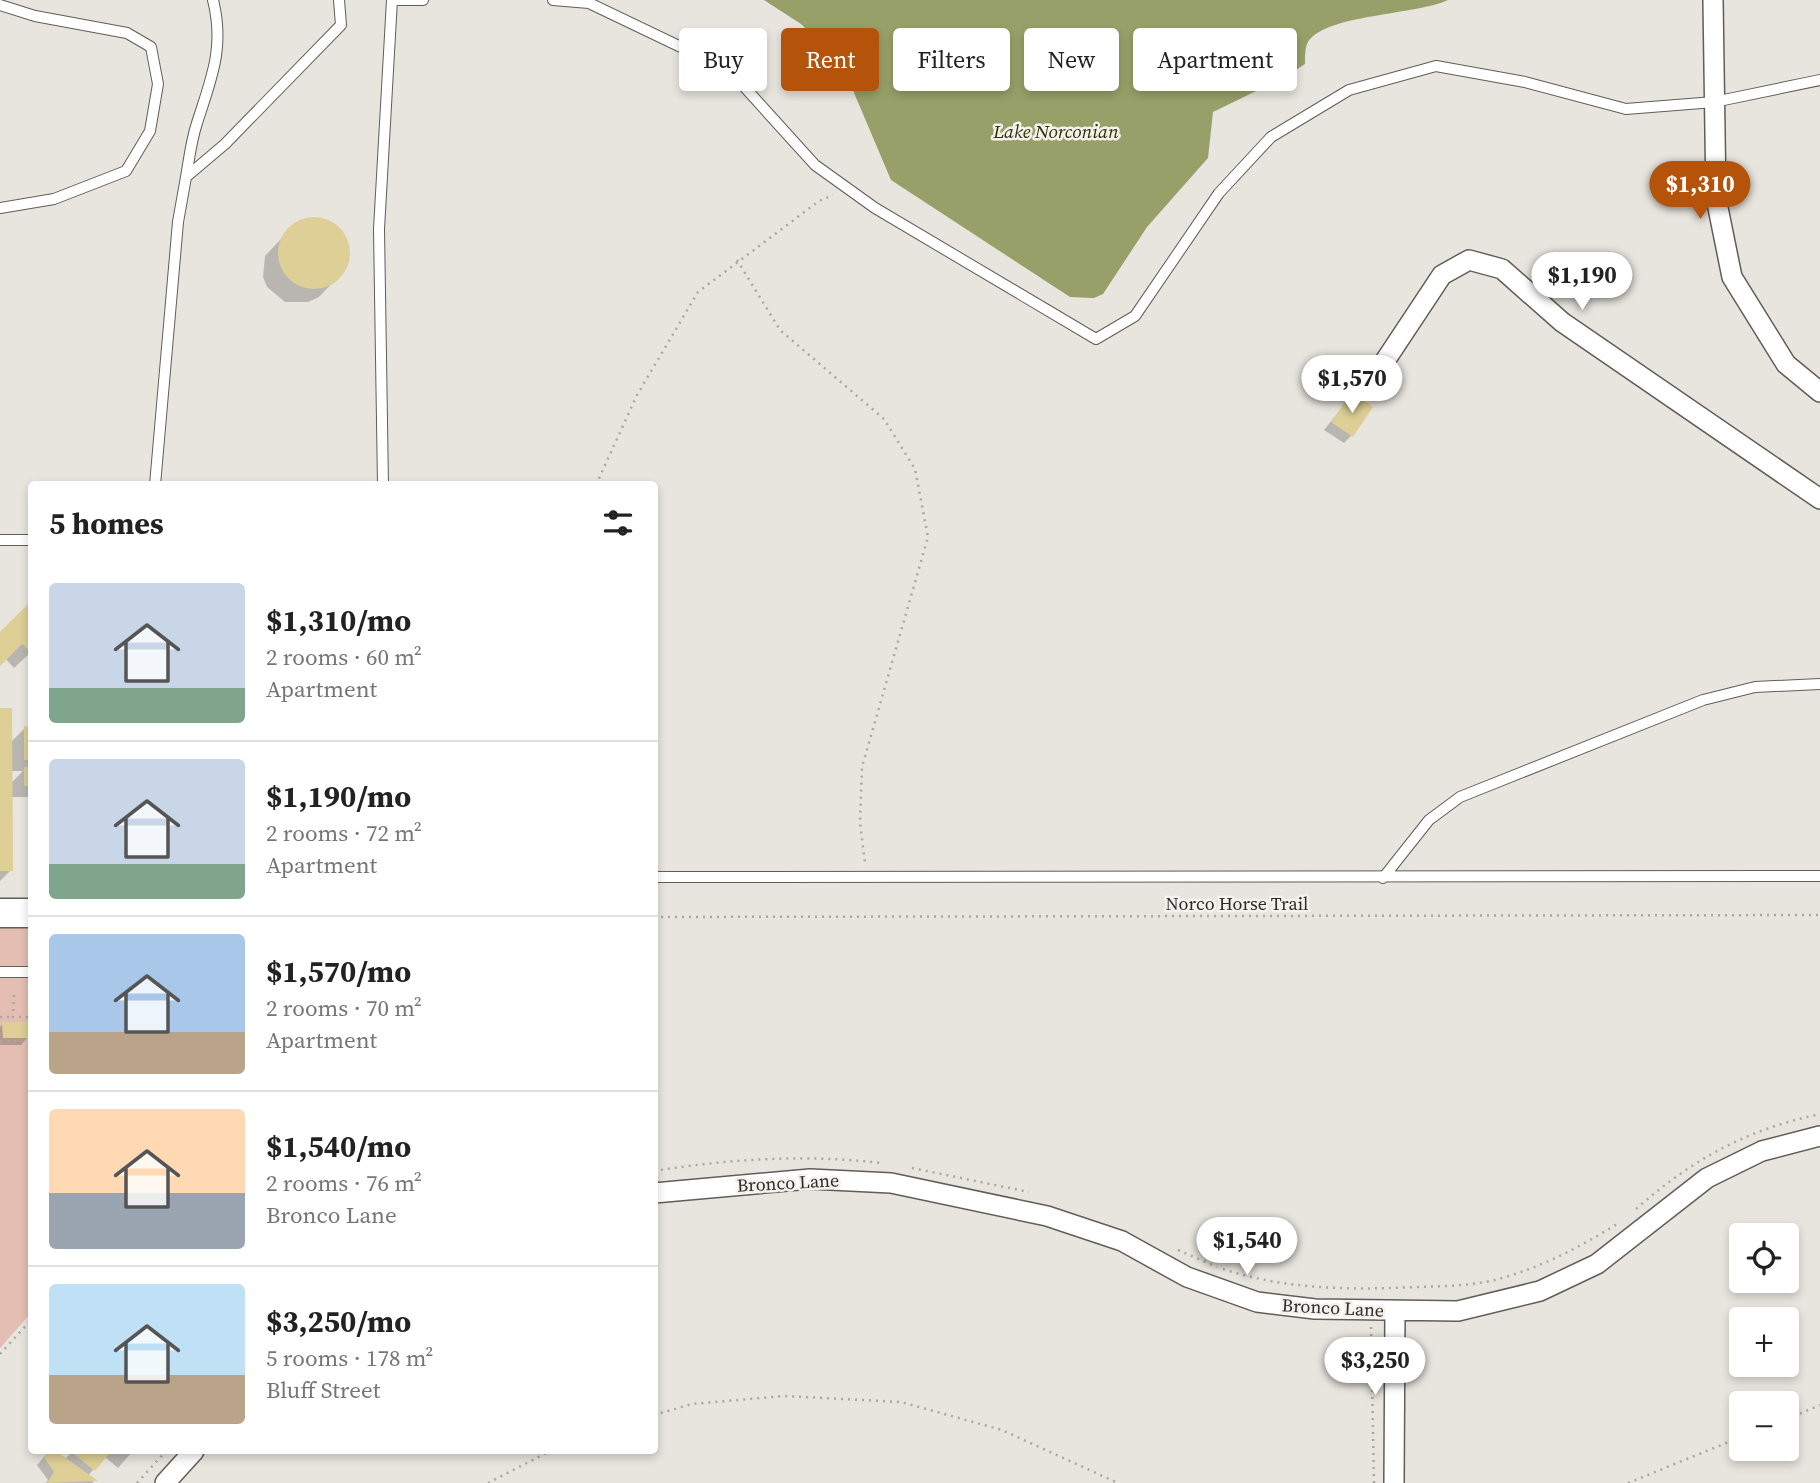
<!DOCTYPE html>
<html lang="en">
<head>
<meta charset="utf-8">
<style>
  body { margin:0; font-family:"Source Serif 4",serif; background:#f2f2f2; color:#222; height:100vh; display:flex; flex-direction:column; font-size:26px; white-space:nowrap }
  * { box-sizing:border-box; margin:0 }
  p { font-size:23px; color:#767676 }
  .icon { flex:none; width:38px; height:38px; fill:none; stroke:currentColor; stroke-width:2; stroke-linecap:round; stroke-linejoin:round }
  .map { position:relative; flex:1; overflow:hidden }
  .details { position:absolute; left:28px; top:481px; width:630px; height:973px; display:flex; flex-direction:column; background:#fff; border-radius:7px; box-shadow:0 4px 10px #0003 }
  .details>* { flex:none }
  .banner { position:absolute; left:679px; top:28px; width:665px; height:63px; display:flex; gap:14px }
  .controls { position:absolute; left:1729px; top:1223px; display:grid; gap:14px }
  .controls a { display:grid; place-items:center; width:70px; height:70px; border-radius:7px; background:#fff; box-shadow:0 4px 10px #0003; font-size:35px }
  .price { position:absolute; translate:-50% -60px; padding:0 16px; border-radius:24px; background:#fff; color:#222; font-size:23px; line-height:46px; filter:drop-shadow(0 2px 4px #0008) }
  .price::after { content:''; position:absolute; left:50%; top:42px; width:21px; height:16px; margin-left:-10px; background:inherit; clip-path:polygon(0 0,100% 0,50% 100%) }
  .price.on { background:#b45309; color:#fff }
  ul { padding:0; list-style:none }
  li { display:flex; align-items:center; gap:21px; height:175px; padding:0 21px }
  li+li { border-top:2px solid #e0e0e0 }
  li span { display:grid; place-items:center; flex:none; width:196px; height:140px; border-radius:7px; color:#555 }
  li>.icon { margin-inline-start:auto }
  span .icon { width:84px; height:84px; fill:#fffc; stroke-width:1 }
  li b { font-size:30px }
  h2 { display:flex; justify-content:space-between; align-items:center; height:84px; padding:0 21px; font-size:30px }
  .pill { padding:0 24px; border-radius:7px; background:#fff; box-shadow:0 4px 10px #0003; font-size:24px; line-height:63px }
  .pill.on { background:#b45309; color:#fff }
  .map>svg:first-child { display:block }
  .green { fill:#e4beb3 }
  .water { fill:#97a068 }
  .shadow { fill:#0003; fill-rule:evenodd }
  .building { fill:#ddcf95 }
  .lines { fill:none; stroke-linecap:round; stroke-linejoin:round }
  .lane-casing { stroke:#615d59; stroke-width:12 }
  .street-casing { stroke:#615d59; stroke-width:22 }
  .secondary-casing { stroke:#615d59; stroke-width:31 }
  .path { stroke:#aba8a3; stroke-width:2.5; stroke-dasharray:2 5; stroke-linecap:butt }
  .lane { stroke:#fff; stroke-width:10 }
  .street { stroke:#fff; stroke-width:19 }
  .secondary { stroke:#fff; stroke-width:28 }
  .labels { text-anchor:middle; stroke-width:5; stroke-linejoin:round; paint-order:stroke }
  .street-label { font-size:18px; fill:#2d2b29; stroke:#f5f1ec }
  .water-label { font-size:19px; font-style:italic; fill:#2c3003; stroke:#f5f1ec }
</style>
</head>
<body>
<div class="map">
<svg width="1820" height="1483" viewBox="0 0 1820 1483">
  <rect width="100%" height="100%" fill="#e8e4de"/>
  <path class="green" d="M0,923H31V1313L0,1348Z"/>
  <path class="water" d="M764,0H1448C1417,15 1326,14 1308,42C1305,47 1305,57 1305,64L1285,77L1213,112L1208,158L1147,227L1103,294L1094,298L1070,297L891,180L849,81L827,49L801,24Z"/>
  <path class="shadow" d="M317,218L327,221L344,236L347,259L335,280L319,297L308,302H285L267,287L263,277L265,256L296,223Z
    M1352,395L1351,436L1344,443L1324,430Z
    M32,602V651L14,668L5,658L0,663V634Z
    M0,710L10,743L25,728H32V797H11V870L0,881ZM11,771H23L11,783Z
    M3,1024L28,1037L21,1045H0V1027Z
    M49,1451L65,1459L73,1451H133L118,1468L104,1456L88,1476L94,1483H46L48,1480L37,1465Z"/>
  <path class="building" d="M278 253a36 36 0 1 1 72 0a36 36 0 1 1-72 0Z
    M1352,392L1373,407L1353,437L1331,422Z
    M32,600V653L22,644L0,666V632Z
    M0,708H12L13,871H0Z
    M24,726L32,727V760H24Z
    M24,767H32V786H24Z
    M2,1022H30V1038H3Z
    M48,1451H56L98,1481L47,1483L54,1472L44,1457Z
    M70,1451H111L95,1471Z"/>
  <g class="lines">
    <defs>
      <path id="lane" d="M393,0H423
        M553,0L589,3L729,70L815,165L875,208L1096,339L1135,316L1219,193L1271,137L1349,90L1436,66L1525,82L1626,109L1714,102L1820,80
        M0,5L35,16L127,33L151,47L158,84L150,131L126,171L54,199L0,208
        M186,177C189,160 191,141 197,123C211,79 225,48 213,0
        M155,485L178,222L186,177L225,144L341,25L339,0
        M383,485L379,229L392,0
        M0,540H32
        M654,877L1820,876
        M1383,878L1429,820L1460,797L1703,700L1755,687L1820,684
        M0,972H32"/>
      <path id="street" d="M1713,0L1716,198L1732,277L1786,364L1820,392
        M1379,370L1442,275L1469,260L1502,269L1562,322L1820,499
        M654,1193L810,1179L891,1183L1047,1216L1122,1241L1187,1277L1257,1302L1315,1309L1458,1311L1540,1291L1597,1264L1707,1178L1762,1151L1820,1136
        M165,1483L194,1451
        M1394,1483L1395,1311"/>
      <path id="secondary" d="M0,913H32"/>
    </defs>
    <use href="#lane" class="lane-casing"/>
    <use href="#street" class="street-casing"/>
    <use href="#secondary" class="secondary-casing"/>
    <path class="path" d="M737,260L780,330L884,419L915,469L928,537L862,767L860,823L865,863
      M596,485L637,395L698,292L819,201L833,195
      M654,917L1820,915
      M14,995L13,1017H32
      M0,1017H13
      M0,1042L32,1040
      M912,1168L1029,1192
      M654,1171C729,1159 806,1154 881,1163
      M1636,1209C1693,1159 1745,1130 1820,1114
      M1178,1250L1217,1267
      M1223,1269C1288,1290 1350,1290 1418,1287C1446,1286 1475,1286 1502,1278C1544,1266 1580,1247 1617,1224
      M1371,1327L1374,1483
      M0,1354L32,1319
      M654,1415L692,1404L784,1396L901,1402L1002,1430L1118,1483
      M1787,1419L1820,1405
      M137,1483L166,1451
      M488,1483L550,1451
      M1628,1483L1741,1437"/>
    <use href="#lane" class="lane"/>
    <use href="#street" class="street"/>
    <use href="#secondary" class="secondary"/>
  </g>
  <g class="labels">
    <g class="street-label">
      <text x="1237" y="910">Norco Horse Trail</text>
      <text transform="translate(788 1183) rotate(-3)" y="6">Bronco Lane</text>
      <text transform="translate(1333 1308) rotate(3)" y="6">Bronco Lane</text>
    </g>
    <g class="water-label">
      <text x="1056" y="138">Lake Norconian</text>
    </g>
  </g>
</svg>
<div class="controls">
<a><svg class="icon" aria-label="locate" viewBox="0 0 24 24"><circle cx="12" cy="12" r="6"/><path d="M12 2v4M12 18v4M2 12h4M18 12h4"/></svg></a>
<a>+</a>
<a>−</a>
</div>
<b class="price on" style="left:1700px;top:221px">$1,310</b>
<b class="price" style="left:1582px;top:312px">$1,190</b>
<b class="price" style="left:1352px;top:415px">$1,570</b>
<b class="price" style="left:1247px;top:1277px">$1,540</b>
<b class="price" style="left:1375px;top:1397px">$3,250</b>
<div class="banner">
<a class="pill">Buy</a>
<a class="pill on">Rent</a>
<a class="pill">Filters</a>
<a class="pill">New</a>
<a class="pill">Apartment</a>
</div>
<section class="details">
<h2>5 homes<svg class="icon" aria-label="filters" viewBox="0 0 24 24"><path d="M4 7h16M4 17h16"/><circle cx="9" cy="7" r="2"/><circle cx="15" cy="17" r="2"/></svg></h2>
<ul>
<li><span style="background:linear-gradient(#c9d6e8 75%,#7fa58c 0)"><svg class="icon" aria-label="home" viewBox="0 0 24 24"><path d="M3 11l9-7 9 7M6 9v11h12V9"/></svg></span><div><b>$1,310/mo</b><p>2 rooms · 60 m²</p><p>Apartment</p></div></li>
<li><span style="background:linear-gradient(#c9d6e8 75%,#7fa58c 0)"><svg class="icon" aria-label="home" viewBox="0 0 24 24"><path d="M3 11l9-7 9 7M6 9v11h12V9"/></svg></span><div><b>$1,190/mo</b><p>2 rooms · 72 m²</p><p>Apartment</p></div></li>
<li><span style="background:linear-gradient(#a9c7e8 70%,#b9a48a 0)"><svg class="icon" aria-label="home" viewBox="0 0 24 24"><path d="M3 11l9-7 9 7M6 9v11h12V9"/></svg></span><div><b>$1,570/mo</b><p>2 rooms · 70 m²</p><p>Apartment</p></div></li>
<li><span style="background:linear-gradient(#ffd9b3 60%,#9aa5b1 0)"><svg class="icon" aria-label="home" viewBox="0 0 24 24"><path d="M3 11l9-7 9 7M6 9v11h12V9"/></svg></span><div><b>$1,540/mo</b><p>2 rooms · 76 m²</p><p>Bronco Lane</p></div></li>
<li><span style="background:linear-gradient(#bfe0f5 65%,#b9a48a 0)"><svg class="icon" aria-label="home" viewBox="0 0 24 24"><path d="M3 11l9-7 9 7M6 9v11h12V9"/></svg></span><div><b>$3,250/mo</b><p>5 rooms · 178 m²</p><p>Bluff Street</p></div></li>
</ul>
</section>
</div>
</body>
</html>
